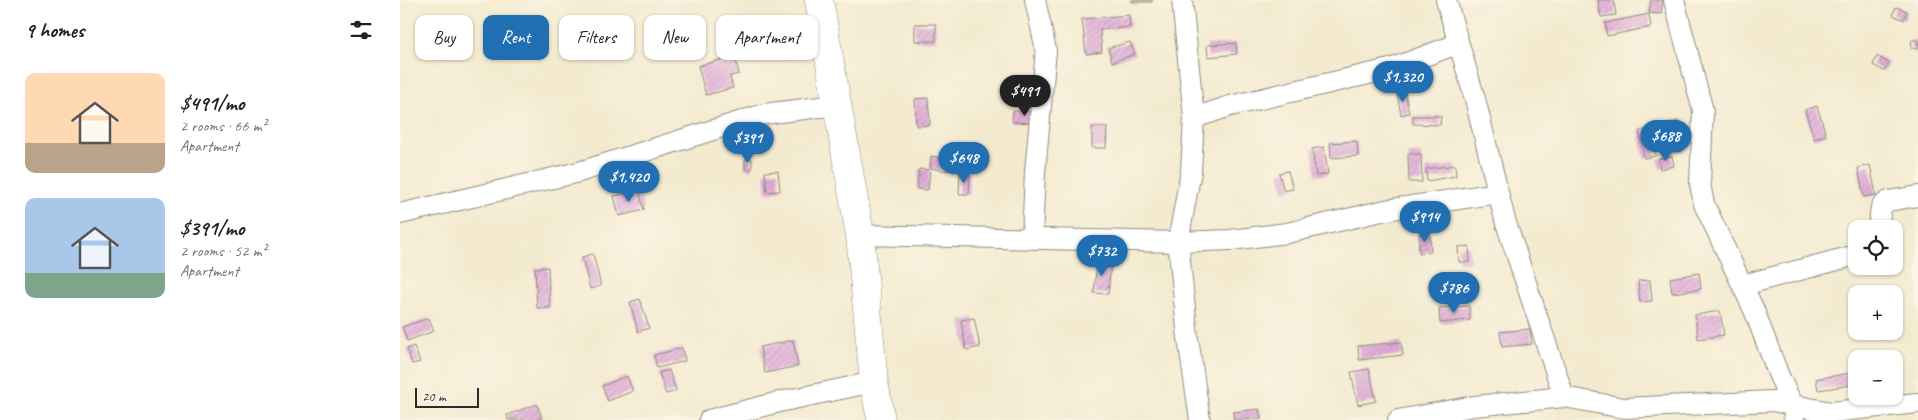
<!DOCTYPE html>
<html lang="en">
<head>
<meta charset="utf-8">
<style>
  body { margin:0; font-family:Caveat,sans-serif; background:#f2f2f2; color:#222; height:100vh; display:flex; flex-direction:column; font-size:19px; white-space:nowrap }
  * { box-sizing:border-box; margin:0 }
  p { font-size:16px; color:#767676 }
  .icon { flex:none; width:28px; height:28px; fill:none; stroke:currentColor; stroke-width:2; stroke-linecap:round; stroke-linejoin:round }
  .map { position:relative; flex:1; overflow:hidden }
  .drawer { display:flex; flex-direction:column; background:#fff; width:400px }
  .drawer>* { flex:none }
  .hud { position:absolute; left:15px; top:15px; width:475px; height:45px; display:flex; gap:10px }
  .controls { position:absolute; left:1448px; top:220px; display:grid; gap:10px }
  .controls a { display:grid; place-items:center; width:55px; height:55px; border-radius:10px; background:#fff; box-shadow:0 1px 4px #0004; font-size:25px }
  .scale { position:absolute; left:15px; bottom:12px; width:64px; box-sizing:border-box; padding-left:5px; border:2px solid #2b2b2b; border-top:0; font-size:14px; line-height:18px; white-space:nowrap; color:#2b2b2b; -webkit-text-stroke:4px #fcf5e5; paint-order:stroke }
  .price { position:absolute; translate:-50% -42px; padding:0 11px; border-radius:18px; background:#1f6fb2; color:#fff; font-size:16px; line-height:32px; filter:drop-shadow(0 1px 2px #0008) }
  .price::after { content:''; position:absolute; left:50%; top:30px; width:15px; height:11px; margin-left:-8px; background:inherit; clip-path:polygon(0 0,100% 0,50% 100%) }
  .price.current { background:#222; color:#fff }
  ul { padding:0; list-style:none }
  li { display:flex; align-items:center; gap:15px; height:125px; padding:0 25px }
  li span { display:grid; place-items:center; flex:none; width:140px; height:100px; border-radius:10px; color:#555 }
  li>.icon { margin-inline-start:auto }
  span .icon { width:60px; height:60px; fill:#fffc; stroke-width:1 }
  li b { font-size:21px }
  h2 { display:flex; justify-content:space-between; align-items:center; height:60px; padding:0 25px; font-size:21px }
  .pill { padding:0 18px; border-radius:10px; background:#fff; box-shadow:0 1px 4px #0004; font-size:18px; line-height:45px }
  .pill.current { background:#1f6fb2; color:#fff }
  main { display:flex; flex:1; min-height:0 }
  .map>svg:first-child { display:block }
  .building { fill:url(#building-hatch) }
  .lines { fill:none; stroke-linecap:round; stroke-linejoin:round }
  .minor-casing { stroke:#8f8a7d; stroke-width:22 }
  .trunk-casing { stroke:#8f8a7d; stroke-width:29 }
  .minor { stroke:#fff; stroke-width:20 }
  .trunk { stroke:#fff; stroke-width:28 }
</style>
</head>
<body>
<main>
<section class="drawer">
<h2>9 homes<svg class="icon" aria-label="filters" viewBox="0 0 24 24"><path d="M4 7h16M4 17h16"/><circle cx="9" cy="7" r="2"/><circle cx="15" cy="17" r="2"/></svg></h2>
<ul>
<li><span style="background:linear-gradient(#ffd9b3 70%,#b9a48a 0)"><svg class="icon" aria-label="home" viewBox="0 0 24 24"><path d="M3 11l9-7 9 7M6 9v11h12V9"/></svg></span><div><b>$491/mo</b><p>2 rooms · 66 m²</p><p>Apartment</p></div></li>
<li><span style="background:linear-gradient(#a9c7e8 75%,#7fa58c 0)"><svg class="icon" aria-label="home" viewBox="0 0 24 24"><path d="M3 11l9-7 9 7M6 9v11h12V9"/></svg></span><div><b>$391/mo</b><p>2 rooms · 52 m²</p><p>Apartment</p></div></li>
</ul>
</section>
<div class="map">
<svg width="1518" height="420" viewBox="0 0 1518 420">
  <defs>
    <pattern id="building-hatch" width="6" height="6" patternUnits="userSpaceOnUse" patternTransform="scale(1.25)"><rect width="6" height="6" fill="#e0abd8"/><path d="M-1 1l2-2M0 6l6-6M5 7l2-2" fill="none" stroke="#c093ba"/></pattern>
  </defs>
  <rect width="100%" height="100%" fill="#fcf5e5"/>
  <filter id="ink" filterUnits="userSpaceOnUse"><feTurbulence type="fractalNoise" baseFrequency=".02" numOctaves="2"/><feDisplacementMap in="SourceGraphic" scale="10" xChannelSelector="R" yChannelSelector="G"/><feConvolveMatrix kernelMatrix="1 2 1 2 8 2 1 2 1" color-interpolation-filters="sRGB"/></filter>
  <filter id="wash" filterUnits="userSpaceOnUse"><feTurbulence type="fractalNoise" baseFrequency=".0096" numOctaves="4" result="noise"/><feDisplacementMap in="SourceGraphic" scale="20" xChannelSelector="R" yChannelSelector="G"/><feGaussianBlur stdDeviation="1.12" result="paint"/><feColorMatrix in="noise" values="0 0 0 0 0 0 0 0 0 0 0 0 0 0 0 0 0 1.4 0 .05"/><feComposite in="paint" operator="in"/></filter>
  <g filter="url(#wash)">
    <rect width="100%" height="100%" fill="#f3eacf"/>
    <g id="blocks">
      <path class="building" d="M732,0H752V2H732Z
        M1198,0H1214L1216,15L1201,17Z
        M1251,0H1263L1261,14L1249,13Z
        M1496,7L1507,11L1504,20L1493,15Z
        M1249,14L1251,27L1207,36L1205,23Z
        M729,15L730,27L700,30L702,52L686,54L682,19Z
        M515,24H536V41H515Z
        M290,31L292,49L279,50L276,33Z
        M1512,40H1518V49L1511,48Z
        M730,42L735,54L712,62L708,48Z
        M836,43L837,54L808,57L807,45Z
        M335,56L339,74L330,76L333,88L306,95L298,66Z
        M1477,56L1489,63L1484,71L1473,65Z
        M1005,92L1009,113L1001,115L997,93Z
        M528,98L530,125L516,126L515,99Z
        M1417,106L1426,135L1414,139L1405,110Z
        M613,111L637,112V123L612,122Z
        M1013,116H1041L1040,125L1013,124Z
        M1279,121L1283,151L1273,152L1268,123Z
        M692,127H707L706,148H692Z
        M1251,129L1256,156L1244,158L1239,131Z
        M957,141L958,156L931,158L930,143Z
        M924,147L928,174L916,176L912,149Z
        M1008,154H1021L1022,182H1009Z
        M531,156L549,159L547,171L530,168Z
        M1272,156L1274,166L1260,169L1258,159Z
        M345,159H352V169H345Z
        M1055,165L1056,176L1027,181L1026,169Z
        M1470,165L1476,195L1464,197L1458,168Z
        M519,169L530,170L528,190L517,189Z
        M378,171L380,191L367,192L365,172Z
        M888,171L893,189L884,191L879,173Z
        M560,173H570L569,194H559Z
        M239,190L244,210L219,216L214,196Z
        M1030,233L1031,252L1019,253V234Z
        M1069,246L1070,262H1059L1058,247Z
        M193,254L201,286L190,289L182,257Z
        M697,260L711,261L708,294L694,293Z
        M148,267L150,308H137L135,268Z
        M1299,273L1301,289L1272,293L1270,278Z
        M1250,280L1252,301L1240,302L1238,281Z
        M240,299L249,328L238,332L230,302Z
        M1069,306L1070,320L1040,323L1039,308Z
        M1320,311L1324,335L1298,339L1295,315Z
        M29,318L34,331L7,341L2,327Z
        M574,318L580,347L566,350L561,320Z
        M1130,329L1132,344L1102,347L1100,332Z
        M393,340L398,366L365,373L360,347Z
        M1001,342L1003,355L959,360L958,346Z
        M14,346L20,362L12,364L7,349Z
        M282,348L285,361L257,368L254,355Z
        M969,369L976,401L958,405L951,372Z
        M269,370L276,391L266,394L259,373Z
        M1450,373L1452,385L1418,390L1416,379Z
        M227,376L233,391L208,401L202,386Z
        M137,404L142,418L136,420H108L107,415Z
        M859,409L861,419L834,420L833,412Z"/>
    </g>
  </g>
  <g filter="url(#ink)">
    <use href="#blocks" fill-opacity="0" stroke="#8f8a7d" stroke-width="1"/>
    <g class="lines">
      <defs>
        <path id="minor" d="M782,0L794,118L791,171L778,242L788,338L800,420
          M1046,0L1075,99L1105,220L1164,397
          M1274,0L1303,111L1300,184L1304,204L1354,310L1379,376L1393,405L1394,420
          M794,118L830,106L990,69L1057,44
          M0,214L179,172L364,114L436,105
          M1478,229L1481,207L1488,201L1518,196
          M460,235L778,242L831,240L887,233L986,210L1098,193
          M632,238L635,172L646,50L635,0
          M1343,285L1456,255
          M309,420L379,402L474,382
          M998,420L1074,406L1164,397L1224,408L1372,401L1431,412L1518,403"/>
        <path id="trunk" d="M419,0L460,235L474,382L481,420"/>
      </defs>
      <use href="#minor" class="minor-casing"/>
      <use href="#trunk" class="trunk-casing"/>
      <use href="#minor" class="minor"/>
      <use href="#trunk" class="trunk"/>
    </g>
  </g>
</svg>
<div class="controls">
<a><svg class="icon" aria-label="locate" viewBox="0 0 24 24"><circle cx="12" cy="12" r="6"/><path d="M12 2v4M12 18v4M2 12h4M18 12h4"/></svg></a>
<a>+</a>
<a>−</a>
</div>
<div class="scale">20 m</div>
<b class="price" style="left:1003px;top:103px">$1,320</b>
<b class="price current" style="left:625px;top:117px">$491</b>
<b class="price" style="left:1266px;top:162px">$688</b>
<b class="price" style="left:348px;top:164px">$391</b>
<b class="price" style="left:564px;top:184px">$648</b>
<b class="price" style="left:229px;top:203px">$1,420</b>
<b class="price" style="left:1025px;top:243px">$914</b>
<b class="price" style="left:702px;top:277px">$732</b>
<b class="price" style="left:1054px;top:314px">$786</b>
<div class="hud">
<a class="pill">Buy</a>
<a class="pill current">Rent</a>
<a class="pill">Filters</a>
<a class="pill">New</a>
<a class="pill">Apartment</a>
</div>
</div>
</main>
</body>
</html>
